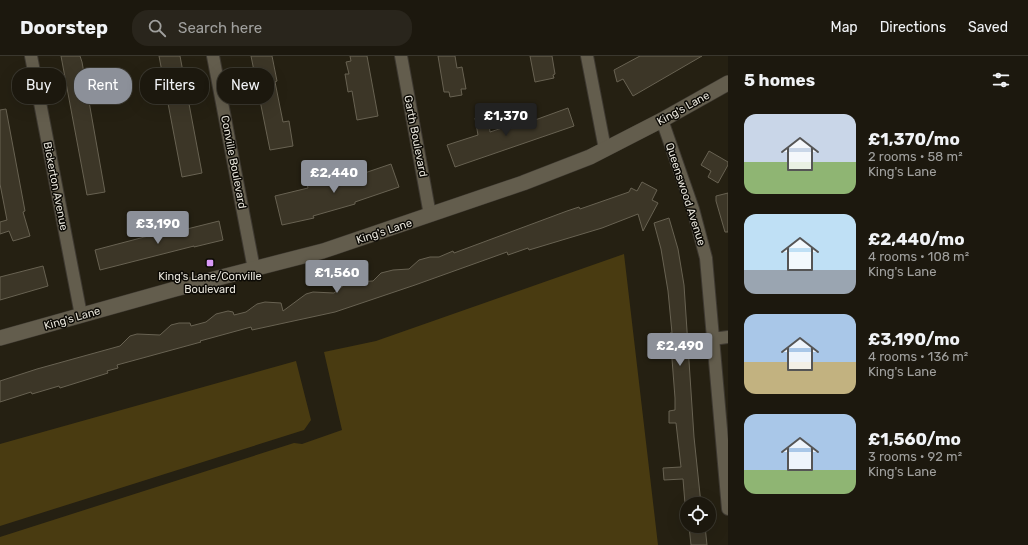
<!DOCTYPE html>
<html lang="en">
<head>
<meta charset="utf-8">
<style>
  body { margin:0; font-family:Rubik,sans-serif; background:#29251c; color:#f1f3f6; height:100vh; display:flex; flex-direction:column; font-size:15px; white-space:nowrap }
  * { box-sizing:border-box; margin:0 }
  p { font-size:13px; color:#a0a09e }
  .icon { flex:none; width:22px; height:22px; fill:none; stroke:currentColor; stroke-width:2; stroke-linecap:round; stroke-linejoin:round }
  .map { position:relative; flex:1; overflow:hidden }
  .side { display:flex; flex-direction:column; background:#1c180e; width:300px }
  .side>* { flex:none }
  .hud { position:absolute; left:12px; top:12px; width:380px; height:36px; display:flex; gap:8px }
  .tools { position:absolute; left:680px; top:441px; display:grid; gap:8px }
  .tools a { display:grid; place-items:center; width:36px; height:36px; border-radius:50%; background:#1c180e; box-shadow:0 4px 16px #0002,0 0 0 1px #3a372e; font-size:20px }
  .price { position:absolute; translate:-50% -34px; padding:0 9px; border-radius:4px; background:#8c9099; color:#fff; font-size:13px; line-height:26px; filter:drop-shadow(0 1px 2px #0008) }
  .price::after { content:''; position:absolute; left:50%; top:24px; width:12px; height:9px; margin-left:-6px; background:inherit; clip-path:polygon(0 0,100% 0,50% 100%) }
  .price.on { background:#222; color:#fff }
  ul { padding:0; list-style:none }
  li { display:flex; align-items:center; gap:12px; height:100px; padding:0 16px }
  li span { display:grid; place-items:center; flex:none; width:112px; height:80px; border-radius:12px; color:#555 }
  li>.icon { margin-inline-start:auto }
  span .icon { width:48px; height:48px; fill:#fffc; stroke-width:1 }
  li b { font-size:17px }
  h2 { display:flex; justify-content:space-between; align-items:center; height:48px; padding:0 16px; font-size:17px }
  .chip { padding:0 14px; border-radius:16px; background:#1c180e; box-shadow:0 4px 16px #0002,0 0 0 1px #3a372e; font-size:14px; line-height:36px }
  .chip.on { background:#8c9099; color:#fff }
  header { display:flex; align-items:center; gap:24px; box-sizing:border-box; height:56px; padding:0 20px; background:#1c180e; border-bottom:1px solid #3a372e }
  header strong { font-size:19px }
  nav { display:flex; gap:22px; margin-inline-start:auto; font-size:14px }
  .search { width:280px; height:36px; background:#29251c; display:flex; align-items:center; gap:10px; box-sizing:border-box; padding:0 14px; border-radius:16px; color:#a0a09e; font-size:15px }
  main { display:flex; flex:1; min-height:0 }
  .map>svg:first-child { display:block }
  .green { fill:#493b11 }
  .building { fill:#3c3627; stroke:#686252 }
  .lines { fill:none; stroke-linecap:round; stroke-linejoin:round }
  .minor-casing { stroke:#3e3931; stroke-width:14 }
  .tertiary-casing { stroke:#3e3931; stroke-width:16 }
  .minor { stroke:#635d4d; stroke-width:12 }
  .tertiary { stroke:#635d4d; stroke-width:15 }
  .poi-dot { fill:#da9af7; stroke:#0c0a05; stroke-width:1.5 }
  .labels { text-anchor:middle; stroke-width:3; stroke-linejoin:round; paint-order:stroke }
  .street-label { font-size:11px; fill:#e7e4da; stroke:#0c0a05 }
  .poi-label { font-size:11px; fill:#e7e4da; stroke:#0c0a05 }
</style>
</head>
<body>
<header>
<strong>Doorstep</strong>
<div class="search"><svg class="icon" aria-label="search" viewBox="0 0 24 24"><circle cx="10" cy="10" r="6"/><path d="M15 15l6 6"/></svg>Search here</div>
<nav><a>Map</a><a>Directions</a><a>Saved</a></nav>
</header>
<main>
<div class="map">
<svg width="728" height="489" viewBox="0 0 728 489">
  <rect width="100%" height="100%" fill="#252012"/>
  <path class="green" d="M624,198L658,489H0V481L294,387L302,388L342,374L324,296L376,285Z
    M296,305L311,364L304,374L0,470V388Z"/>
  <path class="building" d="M61,0H80L82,6L105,136L87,139Z
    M159,0H180L202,117L182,121Z
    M251,0H272L277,25L275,26L283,66L289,65L293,90L270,94Z
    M350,0H367L378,60L357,64L352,35L348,36L345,18H349L346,6L351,5Z
    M438,0H455L457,12L462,11L466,33H461L462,39L450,41L449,36H444Z
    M530,0H552L555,18L553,19L554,22L535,26Z
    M640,0H702L633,40L623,23L617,26L614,14Z
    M568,52L574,70L455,111L447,89L478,79L475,62L488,60L490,76L523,65L524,68Z
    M6,53L25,155L23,156L30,180L13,185L9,175L0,178V166L7,164L0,128V54Z
    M709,95L728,106V109L718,127L708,121L711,115L701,109Z
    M391,108L399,131L355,146V148L313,160L314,162L282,169L275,140L308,132L307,128L345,116L347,123Z
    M642,126L657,134L652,144L658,147L643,175L638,158L602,172L529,194L528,192L508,199L507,196L415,229L335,256L252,274L251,271L200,285L201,286L117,309L118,312L107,315L108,317L60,332L59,330L32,338L31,336L0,346V325L37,313L120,290L130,280L137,278L160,279L171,269L179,267H190L191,270L206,266L216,258L228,255L233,256L234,259L246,256L257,248L265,246L281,247L283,255L306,238L313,236L334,237L344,229L355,226L373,225L381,217L393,214L409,213L419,204L430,201H439L453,195L454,197L567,155L579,151L580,153L629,136L631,132L637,135Z
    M728,137V176H725L716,145V140Z
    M669,162L678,193L684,229L694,381L701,448H685L683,423L664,424L663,412L681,411L676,367H669V355L675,354V342L670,277H672L668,235L661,193L654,167Z
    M219,165L223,184L194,191V190L100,214L95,194L171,174V177Z
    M43,210L48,230L0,244V221Z
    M689,470H705L707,489H691Z"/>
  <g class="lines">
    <defs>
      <path id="minor" d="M31,0L81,259
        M213,0L254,213
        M401,0L430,159
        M587,0L605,93
        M662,64L693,153L706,202L728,453
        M713,283L728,281"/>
      <path id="tertiary" d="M0,282L175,233L323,195L523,127L590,101L662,64L728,27"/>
    </defs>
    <use href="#minor" class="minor-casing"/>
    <use href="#tertiary" class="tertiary-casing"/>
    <use href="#minor" class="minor"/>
    <use href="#tertiary" class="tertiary"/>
  </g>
  <rect class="poi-dot" x="206" y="203" width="8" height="8" rx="2"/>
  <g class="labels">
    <g class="street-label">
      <text transform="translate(683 52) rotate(-29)" y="4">King's Lane</text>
      <text transform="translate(416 80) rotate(79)" y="4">Garth Boulevard</text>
      <text transform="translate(234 106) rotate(79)" y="4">Conville Boulevard</text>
      <text transform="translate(56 130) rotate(79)" y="4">Bickerton Avenue</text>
      <text transform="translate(686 138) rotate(72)" y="4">Queenswood Avenue</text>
      <text transform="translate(384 175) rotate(-18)" y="4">King's Lane</text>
      <text transform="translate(72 262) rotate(-16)" y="4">King's Lane</text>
    </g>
    <g class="poi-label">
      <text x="210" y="224">King's Lane/Conville<tspan x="210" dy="13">Boulevard</tspan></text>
    </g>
  </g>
</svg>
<div class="tools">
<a><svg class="icon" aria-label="locate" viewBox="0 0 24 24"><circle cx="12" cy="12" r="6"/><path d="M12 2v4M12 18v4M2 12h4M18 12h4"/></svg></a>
</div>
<b class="price on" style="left:506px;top:81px">£1,370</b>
<b class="price" style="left:334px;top:138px">£2,440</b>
<b class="price" style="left:158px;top:189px">£3,190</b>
<b class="price" style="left:337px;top:238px">£1,560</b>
<b class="price" style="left:680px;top:311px">£2,490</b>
<div class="hud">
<a class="chip">Buy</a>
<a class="chip on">Rent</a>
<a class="chip">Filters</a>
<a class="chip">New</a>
</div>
</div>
<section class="side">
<h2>5 homes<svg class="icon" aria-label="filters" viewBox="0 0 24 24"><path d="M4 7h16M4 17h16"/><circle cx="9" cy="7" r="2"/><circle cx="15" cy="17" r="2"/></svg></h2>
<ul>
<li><span style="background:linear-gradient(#c9d6e8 60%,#8fb573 0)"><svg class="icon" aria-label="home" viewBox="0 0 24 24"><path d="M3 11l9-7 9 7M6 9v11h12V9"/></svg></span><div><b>£1,370/mo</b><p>2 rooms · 58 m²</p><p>King's Lane</p></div></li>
<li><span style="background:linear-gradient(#bfe0f5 70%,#9aa5b1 0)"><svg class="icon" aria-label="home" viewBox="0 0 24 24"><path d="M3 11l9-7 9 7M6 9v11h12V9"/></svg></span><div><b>£2,440/mo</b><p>4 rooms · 108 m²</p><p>King's Lane</p></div></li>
<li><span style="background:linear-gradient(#a9c7e8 60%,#c2b280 0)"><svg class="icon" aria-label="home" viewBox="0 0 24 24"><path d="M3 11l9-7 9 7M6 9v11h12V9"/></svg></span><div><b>£3,190/mo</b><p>4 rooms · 136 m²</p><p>King's Lane</p></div></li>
<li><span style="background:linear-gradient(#a9c7e8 70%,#8fb573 0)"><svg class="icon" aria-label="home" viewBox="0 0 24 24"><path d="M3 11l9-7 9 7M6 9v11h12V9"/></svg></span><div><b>£1,560/mo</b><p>3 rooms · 92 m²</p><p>King's Lane</p></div></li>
</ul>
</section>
</main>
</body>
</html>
